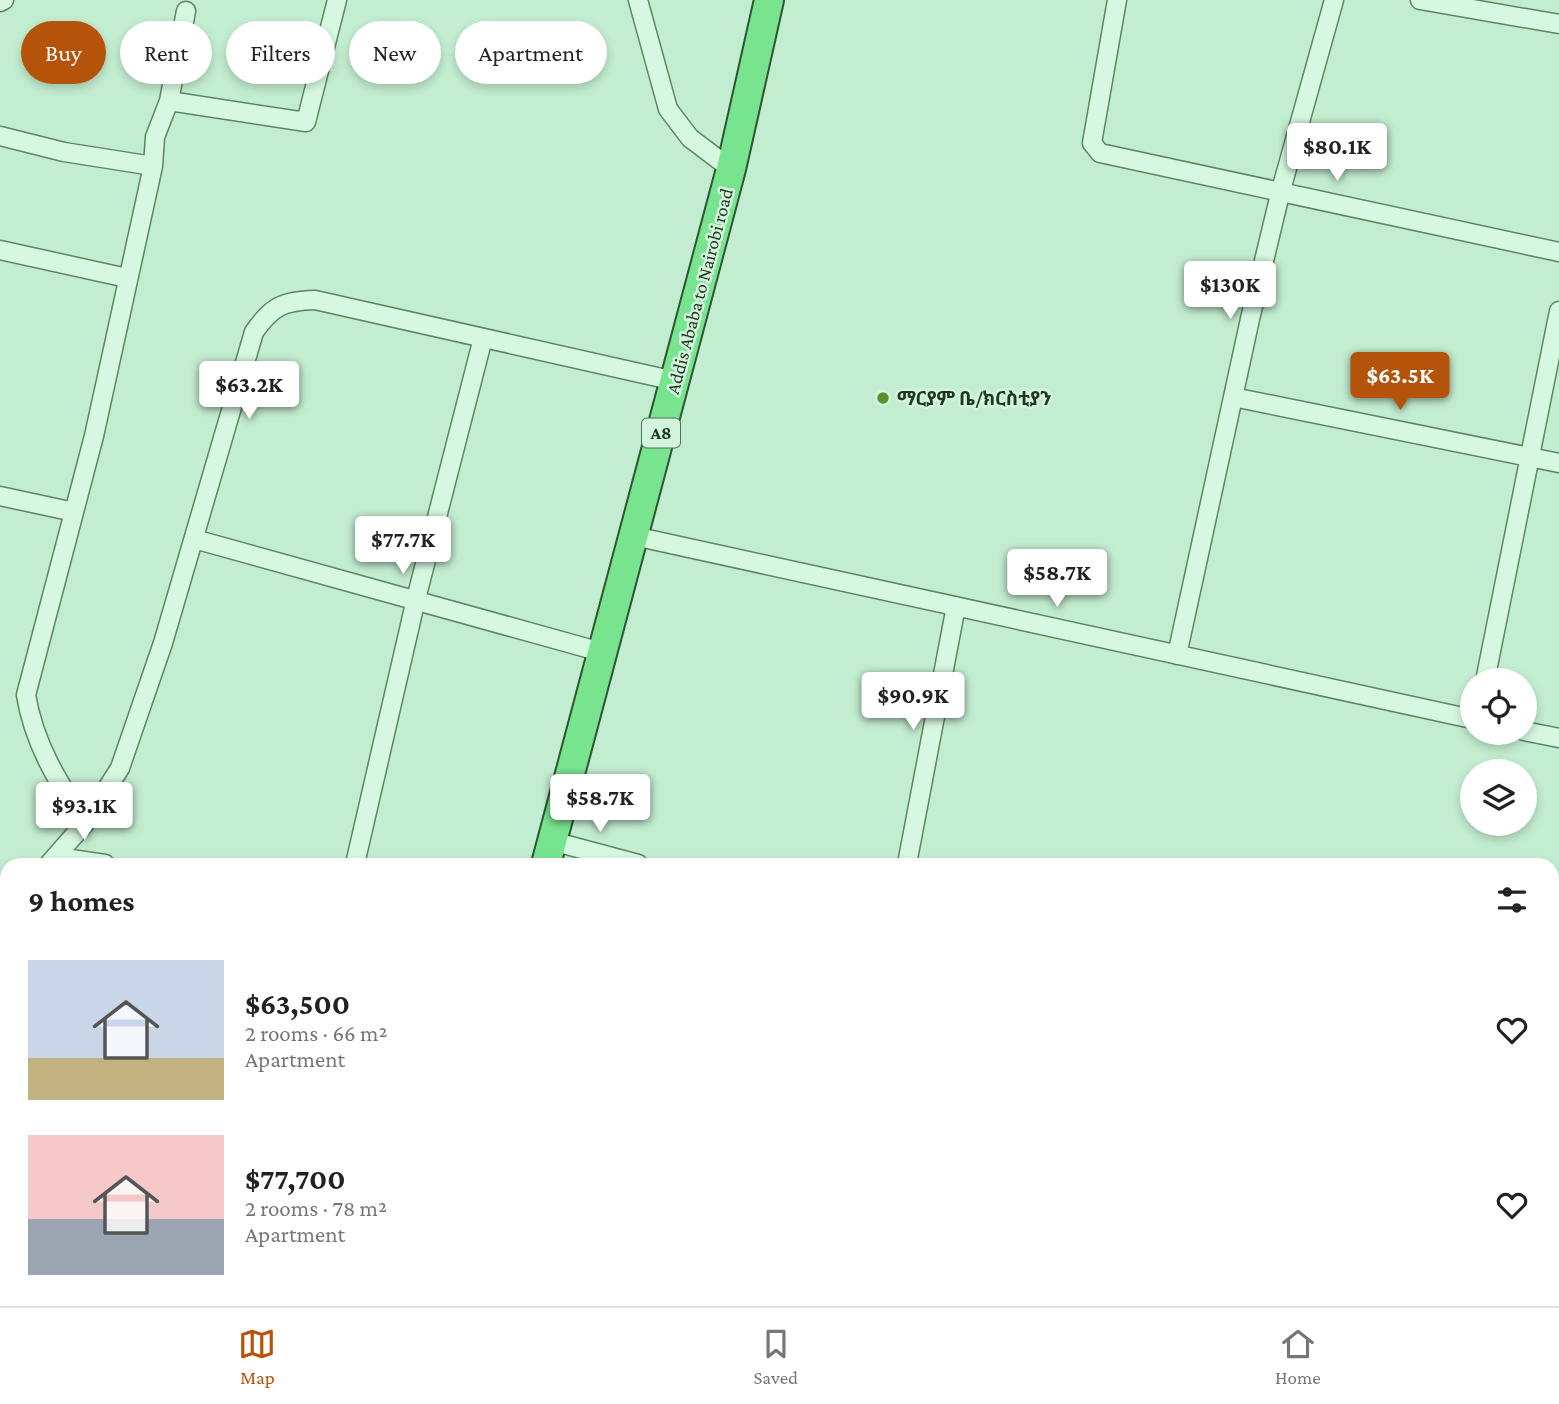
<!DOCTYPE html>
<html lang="en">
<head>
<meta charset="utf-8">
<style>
  body { margin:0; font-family:"Crimson Pro","Noto Sans Ethiopic",serif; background:#f6f6f6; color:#222; height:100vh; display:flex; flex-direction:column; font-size:26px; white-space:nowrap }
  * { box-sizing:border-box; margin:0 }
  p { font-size:23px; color:#767676 }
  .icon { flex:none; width:38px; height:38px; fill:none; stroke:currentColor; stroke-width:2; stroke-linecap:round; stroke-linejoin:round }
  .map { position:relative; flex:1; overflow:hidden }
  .side { position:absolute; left:0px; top:858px; width:1559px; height:450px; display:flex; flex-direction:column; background:#fff; border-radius:21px 21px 0 0; box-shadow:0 4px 10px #0003 }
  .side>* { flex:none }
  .hud { position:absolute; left:21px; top:21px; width:700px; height:63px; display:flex; gap:14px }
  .tools { position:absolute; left:1460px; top:668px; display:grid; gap:14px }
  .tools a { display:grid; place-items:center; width:77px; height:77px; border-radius:50%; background:#fff; box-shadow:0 4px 10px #0003; font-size:35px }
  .price { position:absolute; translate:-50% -60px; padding:0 16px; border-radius:7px; background:#fff; color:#222; font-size:23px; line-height:46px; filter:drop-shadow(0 2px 4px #0008) }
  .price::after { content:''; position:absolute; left:50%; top:42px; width:21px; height:16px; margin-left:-10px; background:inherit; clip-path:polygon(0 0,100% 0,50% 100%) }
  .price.current { background:#b45309; color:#fff }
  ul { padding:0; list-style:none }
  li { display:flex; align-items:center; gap:21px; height:175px; padding:0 28px }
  li span { display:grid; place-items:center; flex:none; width:196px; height:140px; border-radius:0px; color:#555 }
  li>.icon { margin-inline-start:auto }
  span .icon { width:84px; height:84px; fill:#fffc; stroke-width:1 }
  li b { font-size:30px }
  h2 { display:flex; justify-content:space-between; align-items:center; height:84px; padding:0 28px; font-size:30px }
  .tag { padding:0 24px; border-radius:32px; background:#fff; box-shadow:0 4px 10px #0003; font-size:24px; line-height:63px }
  .tag.current { background:#b45309; color:#fff }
  .tabs { display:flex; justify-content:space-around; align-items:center; height:98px; border-top:2px solid #e0e0e0; background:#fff; font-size:19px; color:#767676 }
  .tabs a { display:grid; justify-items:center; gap:4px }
  .tabs .current { color:#b45309 }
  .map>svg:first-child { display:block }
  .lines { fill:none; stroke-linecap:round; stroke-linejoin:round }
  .minor-casing { stroke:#5b8660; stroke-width:21 }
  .tertiary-casing { stroke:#5b8660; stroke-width:24 }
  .trunk-casing { stroke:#2f5431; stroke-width:32 }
  .minor { stroke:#d6f8e0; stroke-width:18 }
  .tertiary { stroke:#d6f8e0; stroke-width:21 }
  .trunk { stroke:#79e490; stroke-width:28 }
  .poi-dot { fill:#56932c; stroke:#d3f4dd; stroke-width:2.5 }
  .labels { text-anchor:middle; stroke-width:5; stroke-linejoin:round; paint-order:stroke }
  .shield { fill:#d3f4dd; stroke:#547059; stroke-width:2 }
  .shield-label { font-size:18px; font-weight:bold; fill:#1e3720 }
  .street-label { font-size:19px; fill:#1e3720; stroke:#d3f4dd }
  .poi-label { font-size:19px; font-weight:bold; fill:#1e3720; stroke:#d3f4dd; text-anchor:start }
</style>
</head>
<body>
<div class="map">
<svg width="1559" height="1306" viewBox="0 0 1559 1306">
  <rect width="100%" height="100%" fill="#c3edd0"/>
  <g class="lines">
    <defs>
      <path id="minor" d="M638,0L668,109L690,138L731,169
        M1117,0L1092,143L1100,153L1559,252
        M1420,0L1559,24
        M0,2L4,0
        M169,101L306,122L337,0
        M0,136L64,152L153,166
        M0,250L127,278
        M1233,397L1559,463
        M0,496L74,512
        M634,536L1472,719
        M194,539L601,652
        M1177,655L1250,319L1281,190L1334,0
        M1485,681L1559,311
        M1524,731L1559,738
        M85,823C58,782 34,744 26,695L94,436L153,166L155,137L169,101L186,11
        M552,841L638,864
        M57,857L105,864
        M49,864L85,823L120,768L163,643L254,332C272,306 283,301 315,300L675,381
        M355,864L416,599L483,338
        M907,864L956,606
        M0,913L7,906
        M1552,968H1559
        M1552,1117L1559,1119
        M0,1149L7,1150
        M252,1306L253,1300"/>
      <path id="tertiary" d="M568,1300L587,1306
        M649,1300L668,1306"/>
      <path id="trunk" d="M546,864L731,169L769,0
        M435,1306L436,1300"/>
    </defs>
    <use href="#minor" class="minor-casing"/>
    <use href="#tertiary" class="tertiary-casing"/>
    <use href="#trunk" class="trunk-casing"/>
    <use href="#minor" class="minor"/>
    <use href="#tertiary" class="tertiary"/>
    <use href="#trunk" class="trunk"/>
  </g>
  <circle class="poi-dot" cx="883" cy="398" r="7"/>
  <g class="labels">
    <rect class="shield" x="642" y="418.5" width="38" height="29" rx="5"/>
    <g class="shield-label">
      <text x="661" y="439">A8</text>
    </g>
    <g class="street-label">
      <text transform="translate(699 291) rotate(-75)" y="7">Addis Ababa to Nairobi road</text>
    </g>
    <g class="poi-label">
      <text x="897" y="405">ማርያም ቤ/ክርስቲያን</text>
    </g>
  </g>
</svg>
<div class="tools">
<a><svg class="icon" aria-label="locate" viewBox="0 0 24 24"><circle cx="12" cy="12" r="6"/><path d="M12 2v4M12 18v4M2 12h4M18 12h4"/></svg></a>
<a><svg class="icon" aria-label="layers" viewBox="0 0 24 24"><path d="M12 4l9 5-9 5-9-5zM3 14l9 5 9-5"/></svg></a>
</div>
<b class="price" style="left:1337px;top:183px">$80.1K</b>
<b class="price" style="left:1230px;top:321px">$130K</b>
<b class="price current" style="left:1400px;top:412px">$63.5K</b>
<b class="price" style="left:249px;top:421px">$63.2K</b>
<b class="price" style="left:403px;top:576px">$77.7K</b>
<b class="price" style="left:1057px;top:609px">$58.7K</b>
<b class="price" style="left:913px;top:732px">$90.9K</b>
<b class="price" style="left:600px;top:834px">$58.7K</b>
<b class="price" style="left:84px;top:842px">$93.1K</b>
<div class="hud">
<a class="tag current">Buy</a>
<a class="tag">Rent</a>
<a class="tag">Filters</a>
<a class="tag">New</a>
<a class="tag">Apartment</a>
</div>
<section class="side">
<h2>9 homes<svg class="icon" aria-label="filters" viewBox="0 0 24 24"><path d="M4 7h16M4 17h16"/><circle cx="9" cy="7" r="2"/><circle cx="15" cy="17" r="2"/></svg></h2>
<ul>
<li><span style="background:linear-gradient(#c9d6e8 70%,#c2b280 0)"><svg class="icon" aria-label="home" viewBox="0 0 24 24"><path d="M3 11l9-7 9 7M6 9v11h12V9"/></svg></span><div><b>$63,500</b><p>2 rooms · 66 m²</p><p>Apartment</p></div><svg class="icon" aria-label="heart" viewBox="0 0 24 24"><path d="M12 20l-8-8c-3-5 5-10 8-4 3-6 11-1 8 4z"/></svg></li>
<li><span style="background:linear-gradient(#f6c9c9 60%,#9aa5b1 0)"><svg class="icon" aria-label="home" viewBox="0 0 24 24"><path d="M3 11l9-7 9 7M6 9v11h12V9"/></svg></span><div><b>$77,700</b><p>2 rooms · 78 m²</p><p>Apartment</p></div><svg class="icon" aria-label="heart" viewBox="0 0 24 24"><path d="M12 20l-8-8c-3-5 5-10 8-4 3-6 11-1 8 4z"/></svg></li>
</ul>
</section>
</div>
<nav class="tabs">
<a class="current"><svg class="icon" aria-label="map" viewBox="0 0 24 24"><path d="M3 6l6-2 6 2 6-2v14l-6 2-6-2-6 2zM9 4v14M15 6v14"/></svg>Map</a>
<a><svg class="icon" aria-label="saved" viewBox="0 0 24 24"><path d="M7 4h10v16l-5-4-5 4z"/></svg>Saved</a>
<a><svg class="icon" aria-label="home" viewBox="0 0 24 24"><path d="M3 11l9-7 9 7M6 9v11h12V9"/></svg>Home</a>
</nav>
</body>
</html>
